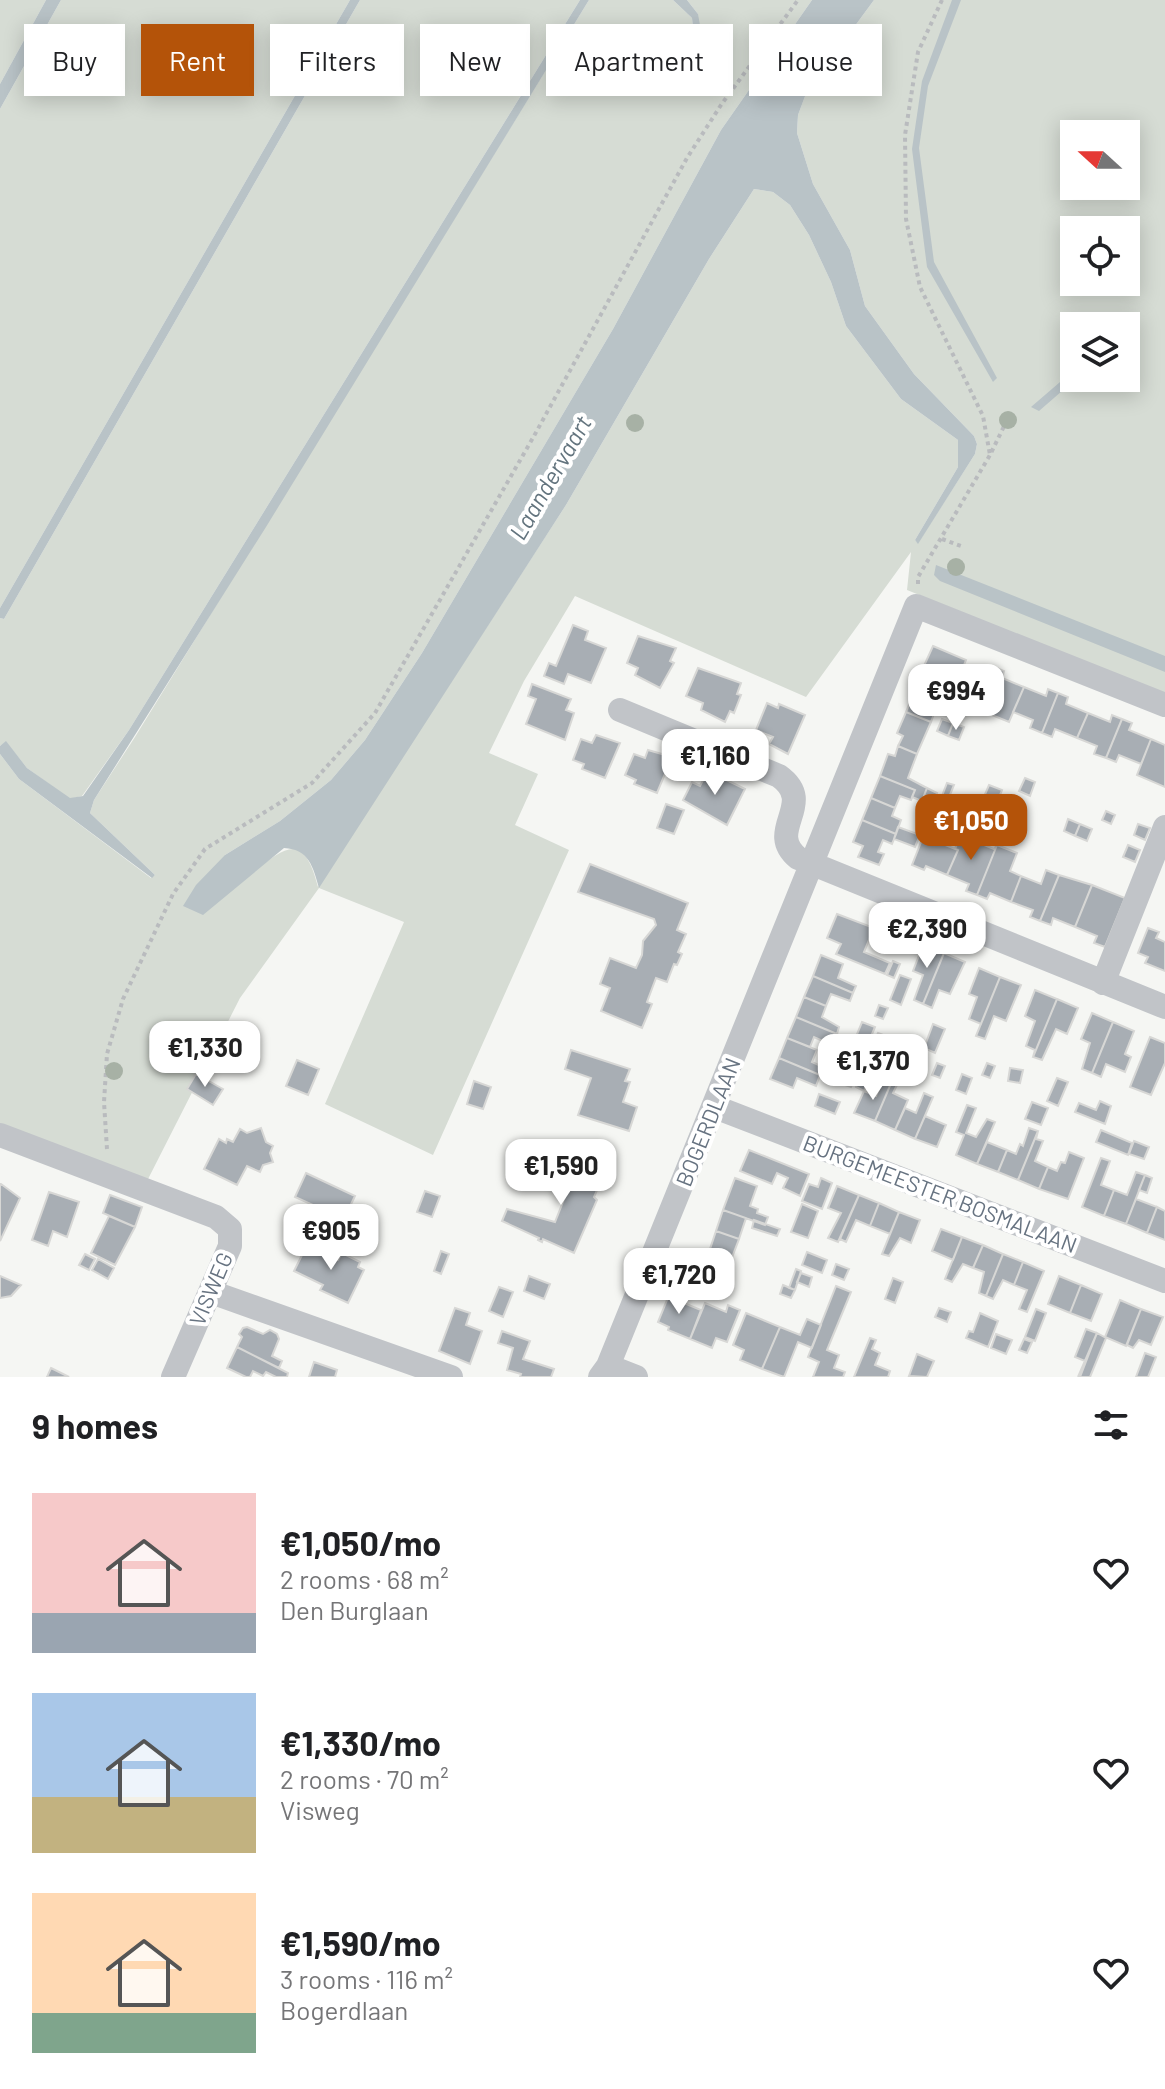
<!DOCTYPE html>
<html lang="en">
<head>
<meta charset="utf-8">
<style>
  body { margin:0; font-family:Barlow,sans-serif; background:#f6f6f6; color:#202124; height:100vh; display:flex; flex-direction:column; font-size:30px; white-space:nowrap }
  * { box-sizing:border-box; margin:0 }
  p { font-size:26px; color:#757577 }
  .icon { flex:none; width:44px; height:44px; fill:none; stroke:currentColor; stroke-width:2; stroke-linecap:round; stroke-linejoin:round }
  .map { position:relative; height:1377px; overflow:hidden }
  .details { display:flex; flex-direction:column; background:#fff; flex:1 }
  .details>* { flex:none }
  .guide { position:absolute; left:24px; top:24px; width:1118px; height:72px; display:flex; gap:16px }
  .needle { width:52px; rotate:291deg }
  .buttons { position:absolute; left:1060px; top:120px; display:grid; gap:16px }
  .buttons a { display:grid; place-items:center; width:80px; height:80px; border-radius:0px; background:#fff; box-shadow:0 4px 20px #0003; font-size:40px }
  .price { position:absolute; translate:-50% -68px; padding:0 18px; border-radius:16px; background:#fff; color:#222; font-size:26px; line-height:52px; filter:drop-shadow(0 2px 4px #0008) }
  .price::after { content:''; position:absolute; left:50%; top:48px; width:24px; height:18px; margin-left:-12px; background:inherit; clip-path:polygon(0 0,100% 0,50% 100%) }
  .price.current { background:#b45309; color:#fff }
  ul { padding:0; list-style:none }
  li { display:flex; align-items:center; gap:24px; height:200px; padding:0 32px }
  li span { display:grid; place-items:center; flex:none; width:224px; height:160px; border-radius:0px; color:#555 }
  li>.icon { margin-inline-start:auto }
  span .icon { width:96px; height:96px; fill:#fffc; stroke-width:1 }
  li b { font-size:34px }
  h2 { display:flex; justify-content:space-between; align-items:center; height:96px; padding:0 32px; font-size:34px }
  .tag { padding:0 28px; border-radius:0px; background:#fff; box-shadow:0 4px 20px #0003; font-size:28px; line-height:72px }
  .tag.current { background:#b45309; color:#fff }
  .map>svg:first-child { display:block }
  .green { fill:#d6dcd4; fill-rule:evenodd }
  .water { fill:#b9c3c7 }
  .building { fill:#a8aeb4; stroke:#d7d7d5; stroke-width:2 }
  .lines { fill:none; stroke-linecap:round; stroke-linejoin:round }
  .path { stroke:#b9bbbe; stroke-width:4; stroke-dasharray:4 4; stroke-linecap:butt }
  .street { stroke:#c1c4c8; stroke-width:24 }
  .tree { fill:#a7b1a5 }
  .labels { text-anchor:middle; stroke-width:8; stroke-linejoin:round; paint-order:stroke }
  .street-label { font-size:22px; fill:#677381; stroke:#fff }
  .water-label { font-size:24px; font-style:italic; fill:#63747e; stroke:#fff }
</style>
</head>
<body>
<div class="map">
<svg width="1165" height="1377" viewBox="0 0 1165 1377">
  <rect width="100%" height="100%" fill="#f5f6f3"/>
  <path class="green" d="M0,0H46L0,84Z
    M61,0H350L0,608V109Z
    M360,0H580L129,730L82,796L70,799L27,768L6,742L0,746V618L4,619Z
    M589,0H673L692,18L700,94L698,14L687,0H812L721,130L613,329L422,653L365,740L331,780L280,821L225,855L249,875C285,848 303,829 318,887L566,505L709,259L754,189L773,192L790,205L809,235L831,282L846,326L901,399L958,440V467L915,540L918,543L975,454L977,444L974,436L914,374L865,306L850,250L813,184L797,133L798,115L807,91L874,0H1165V694L907,590L911,552L806,697L575,596L524,681L489,753L538,774L515,825L569,850L433,1155L325,1104L404,922L319,888L240,998L145,1185L0,1128V754L19,779L151,878L155,875L90,813L94,800L135,737ZM1074,134H1126V186H1074ZM1074,230H1126V282H1074ZM1074,326H1126V378H1074Z"/>
  <path class="water" d="M46,0H61L0,109V84Z
    M350,0H360L4,619L0,618V608Z
    M580,0H589L266,527L94,800L90,813L155,875L152,878L19,779L0,754V746L6,741L27,768L70,798L83,796L129,730Z
    M673,0H687L698,14L711,86L700,95L692,18Z
    M812,0H874L807,91L798,115L797,133L813,184L850,250L865,306L914,374L974,436L977,444L975,454L918,544L915,540L958,467V440L901,399L846,326L831,282L809,235L790,205L773,192L754,189L709,259L566,505L319,888C313,867 309,849 284,848L203,915L183,906L196,885L225,855L280,821L331,780L365,740L422,653L613,329L721,130Z
    M952,0H961L928,86L919,148L934,262L997,378L993,382L927,267L912,149L922,81Z
    M1074,370V378H1077L1039,411L1031,407Z
    M936,565L1165,656V672L940,581L934,575Z"/>
  <path class="building" d="M573,625L588,631L585,640L606,648L591,683L568,674L564,684L544,676L549,663L556,666Z
    M638,636L676,648L670,661L674,663L660,688L635,675L638,668L627,663Z
    M933,646L966,660L960,675L970,679L967,686L923,668Z
    M994,667L1004,671L1002,678L1024,687L1009,722L977,709Z
    M698,668L741,683L737,694L741,695L734,713L730,711L725,722L701,710L703,703L686,696Z
    M923,668L967,686L965,692L945,687L939,700L915,690Z
    M970,679L981,684L975,696L965,692Z
    M532,684L571,699L566,710L574,713L565,740L526,724L536,699L528,696Z
    M1024,687L1046,696L1048,689L1058,693L1042,733L1030,728L1033,720L1013,712Z
    M915,690L939,700L931,722L906,712Z
    M1058,693L1068,697L1066,704L1088,713L1077,738L1055,729L1052,737L1042,733Z
    M961,698L973,703L969,712L957,707Z
    M767,703L778,708L779,704L805,715L788,754L769,744L773,737L756,730Z
    M906,712L931,722L917,754L898,746L903,736L897,733Z
    M1088,713L1110,722L1112,715L1122,719L1106,758L1094,754L1097,746L1077,738Z
    M942,719L953,723L948,736L937,731Z
    M1122,719L1132,723L1129,730L1151,739L1141,764L1119,755L1116,762L1106,758Z
    M953,723L964,727L959,740L948,736Z
    M596,735L620,743L605,778L582,769L584,764L573,760L581,739L592,743Z
    M1151,739L1165,745V787L1137,775Z
    M898,746L917,754L908,778L927,788L922,801L912,797L915,790L880,776L888,754L895,756Z
    M648,750L672,757L657,793L634,784L636,780L625,775L634,754L645,758Z
    M708,771L745,789L727,825L683,800L692,782L700,786Z
    M880,776L915,790L911,800L900,796L895,808L871,798Z
    M1025,778L1035,782L1030,796L1019,791Z
    M947,783L954,785L941,817L935,814Z
    M989,785L1002,790L996,805L983,799Z
    M927,788L937,793L932,805L922,801Z
    M871,798L895,808L892,816L901,820L896,834L862,820Z
    M666,804L684,810L674,834L657,828Z
    M1106,811L1115,815L1111,824L1102,820Z
    M1068,819L1080,824L1075,836L1064,831Z
    M862,820L896,834L892,844L883,840L878,852L884,854L879,865L858,857L863,846L853,842Z
    M929,822L941,827L935,841L958,850L947,875L926,866L924,870L912,865Z
    M1080,824L1092,829L1087,841L1075,836Z
    M1138,824L1150,828L1145,840L1134,835Z
    M898,827L920,835L915,847L894,839Z
    M962,832L986,841L984,845L994,849L997,845L977,895L966,891L969,884L947,875L958,850L955,849Z
    M997,845L1017,853L1010,871L1021,876L1011,902L990,893L987,899L977,895Z
    M1128,845L1140,850L1135,862L1123,857Z
    M590,864L688,903L677,930L686,934L678,952L682,954L677,965L674,964L667,982L656,978L647,1002L652,1004L642,1028L601,1011L610,988L600,984L610,958L636,968L642,955L643,941L656,925L654,919L578,892Z
    M1046,870L1059,875L1040,921L1030,917L1033,910L1011,902L1021,876L1041,884Z
    M1059,875L1092,885L1075,927L1053,918L1051,925L1040,921Z
    M1092,885L1125,898L1105,947L1094,943L1097,936L1075,927Z
    M837,914L874,928L864,952L890,963L885,974L836,954L841,944L827,938Z
    M1148,928L1159,932L1156,938L1165,942V971L1145,963L1148,957L1138,953Z
    M923,945L944,953L923,1004L914,1000L923,975L913,971Z
    M944,953L965,962L950,994L939,990L932,1008L923,1004Z
    M821,955L843,964L838,978L856,986L853,993L813,976Z
    M893,961L900,964L894,978L887,975Z
    M979,968L1000,977L981,1024L969,1019L977,997L969,994Z
    M900,975L911,979L901,1005L890,1000Z
    M813,976L853,993L850,1001L831,994L826,1006L804,997Z
    M1000,977L1021,985L1006,1021L994,1016L985,1039L976,1036Z
    M1035,990L1057,999L1033,1057L1035,1050L1026,1046L1035,1021L1025,1016Z
    M804,997L826,1006L822,1017L839,1027L837,1034L796,1017Z
    M1057,999L1078,1008L1067,1034L1056,1029L1042,1060L1033,1057Z
    M879,1005L888,1008L883,1019L875,1016Z
    M1092,1013L1113,1022L1092,1073L1082,1069L1090,1043L1081,1039Z
    M796,1017L837,1034L833,1041L826,1038L825,1042L814,1037L810,1047L787,1038Z
    M862,1022L875,1027L867,1046L855,1039Z
    M1113,1022L1134,1031L1125,1054L1131,1057L1125,1072L1106,1064L1101,1077L1092,1073Z
    M933,1024L945,1029L935,1053L924,1048Z
    M878,1033L886,1036L864,1091L856,1087Z
    M1150,1037L1165,1043V1063L1151,1095L1130,1087Z
    M787,1038L817,1050L812,1062L823,1067L820,1075L779,1058Z
    M251,1040L258,1043L253,1056L245,1053Z
    M857,1042L867,1046L859,1067L847,1062Z
    M571,1050L630,1069L625,1081L630,1082L623,1102L637,1107L629,1131L578,1115L591,1078L565,1069Z
    M779,1058L820,1075L816,1086L797,1078L793,1088L770,1079Z
    M297,1060L319,1069L308,1095L286,1086Z
    M847,1062L859,1067L851,1087L836,1082Z
    M937,1063L945,1066L940,1078L932,1075Z
    M987,1063L995,1066L990,1078L982,1075Z
    M1010,1068L1023,1070L1020,1083L1008,1081Z
    M196,1074L223,1089L213,1105L187,1089Z
    M962,1074L972,1078L966,1094L956,1090Z
    M884,1077L892,1081L875,1121L854,1113L864,1091L876,1096Z
    M1057,1078L1068,1082L1058,1106L1047,1101Z
    M474,1081L491,1087L483,1109L467,1104Z
    M892,1081L898,1083L893,1093L908,1100L895,1130L875,1121Z
    M924,1093L933,1097L915,1139L895,1130L905,1108L916,1113Z
    M819,1094L840,1102L835,1114L815,1106Z
    M1100,1101L1111,1106L1105,1124L1075,1112L1079,1103L1096,1110Z
    M1032,1102L1048,1108L1041,1125L1025,1119Z
    M967,1105L976,1108L966,1133L976,1137L987,1119L995,1122L977,1164L956,1155L964,1135L956,1132Z
    M925,1116L946,1125L937,1147L915,1139Z
    M261,1128L266,1142L273,1146L270,1153L273,1162L263,1165L260,1172L247,1166L237,1185L204,1169L219,1139L226,1143L227,1139L233,1142L240,1129L247,1133Z
    M1029,1128L1038,1131L1018,1180L998,1172L1007,1150L1016,1154L1020,1144L1023,1146Z
    M1101,1130L1132,1143L1128,1155L1096,1142Z
    M1038,1131L1036,1139L1043,1141L1035,1161L1048,1167L1039,1189L1018,1180Z
    M1134,1141L1149,1147L1144,1159L1129,1154Z
    M987,1142L1007,1150L998,1172L977,1164Z
    M749,1150L809,1174L800,1196L783,1188L788,1178L777,1173L772,1184L740,1171Z
    M1069,1152L1084,1158L1068,1199L1039,1189L1048,1167L1057,1171L1061,1162L1065,1163Z
    M542,1157L602,1179L594,1197L597,1200L574,1253L543,1239L542,1242L538,1240L539,1238L502,1221L507,1209L555,1222L568,1189L535,1175Z
    M1101,1158L1110,1161L1101,1185L1114,1190L1104,1216L1082,1207Z
    M1136,1172L1145,1175L1126,1224L1104,1216L1114,1190L1127,1195Z
    M306,1173L355,1196L344,1219L295,1197Z
    M1145,1175L1152,1178L1147,1193L1139,1190Z
    M735,1178L757,1186L750,1206L758,1209L757,1213L768,1217L765,1225L723,1210Z
    M821,1178L832,1183L822,1209L802,1201L809,1184L818,1187Z
    M1,1184L20,1198L0,1241V1184Z
    M837,1186L859,1195L838,1242L828,1238L841,1213L828,1208Z
    M425,1191L440,1196L432,1217L417,1212Z
    M49,1192L79,1202L67,1237L53,1231L48,1246L32,1240Z
    M110,1195L142,1207L135,1227L103,1213Z
    M859,1195L879,1203L870,1226L856,1220L846,1242L840,1239Z
    M1136,1199L1157,1207L1147,1233L1126,1224Z
    M879,1203L899,1212L890,1234L870,1226Z
    M802,1204L818,1211L808,1238L791,1232Z
    M1157,1207L1165,1211V1240L1147,1233Z
    M723,1210L746,1218L739,1239L716,1231Z
    M899,1212L920,1220L911,1243L900,1238L889,1256L882,1254Z
    M331,1213L336,1216L335,1221L320,1249L315,1247L317,1242L314,1241L325,1216L329,1218Z
    M109,1216L135,1227L115,1265L91,1253Z
    M754,1220L780,1229L777,1236L752,1228Z
    M941,1229L962,1237L953,1260L932,1251Z
    M716,1231L739,1239L731,1260L709,1252Z
    M962,1237L983,1245L973,1268L963,1264L952,1282L945,1279Z
    M308,1243L338,1260L342,1253L360,1262L358,1267L364,1270L348,1303L320,1290L323,1285L294,1271Z
    M983,1245L1003,1254L986,1296L979,1293L984,1272L973,1268Z
    M441,1251L449,1254L441,1274L434,1271Z
    M686,1252L719,1266L715,1276L681,1263Z
    M807,1252L827,1260L822,1273L802,1265Z
    M85,1254L95,1259L89,1270L79,1265Z
    M1003,1254L1023,1262L1014,1285L1003,1280L993,1299L986,1296Z
    M98,1259L114,1268L108,1279L92,1270Z
    M1023,1262L1044,1271L1027,1312L1019,1309L1027,1290L1014,1285Z
    M836,1264L849,1269L844,1280L832,1275Z
    M796,1269L801,1271L795,1290L789,1288Z
    M801,1273L812,1277L809,1287L797,1282Z
    M0,1276L21,1285L11,1296L0,1298Z
    M529,1276L550,1284L544,1299L524,1291Z
    M1059,1276L1081,1285L1070,1313L1048,1304Z
    M893,1278L903,1282L895,1303L885,1299Z
    M783,1285L795,1290L791,1298L780,1294Z
    M1081,1285L1102,1294L1091,1321L1070,1313Z
    M836,1286L851,1292L827,1350L839,1355L834,1368L845,1372L843,1377H813L819,1362L808,1357Z
    M499,1287L513,1292L503,1317L489,1311Z
    M671,1290L679,1293V1301L701,1310L690,1339L668,1330L669,1327L658,1322Z
    M1120,1300L1141,1309L1126,1346L1105,1337Z
    M705,1303L726,1312L728,1305L740,1310L727,1342L716,1338L712,1348L690,1339Z
    M455,1308L470,1313L466,1325L482,1331L470,1364L439,1351Z
    M939,1308L951,1312L947,1322L935,1317Z
    M1036,1309L1046,1313L1035,1341L1025,1337Z
    M1141,1309L1163,1317L1151,1345L1139,1340L1133,1348L1127,1345Z
    M746,1313L780,1327L762,1369L740,1360L744,1350L733,1345Z
    M980,1313L998,1321L988,1347L966,1338L969,1331L973,1332Z
    M807,1319L821,1325L812,1348L798,1342L784,1377L762,1369L780,1327L800,1335Z
    M247,1327L263,1334L270,1330L277,1334L279,1339L272,1356L282,1361L279,1368L237,1347L242,1337L239,1334L243,1328Z
    M1086,1329L1097,1333L1078,1377L1085,1361L1075,1357Z
    M502,1331L530,1341L523,1359L554,1369L551,1377H520L521,1374L507,1370L513,1348L498,1343Z
    M1097,1333L1106,1338L1090,1377H1080Z
    M996,1334L1012,1340L1006,1354L991,1348Z
    M870,1338L876,1340L872,1349L880,1353L875,1365L890,1371L888,1377H854Z
    M1024,1339L1032,1342L1027,1353L1019,1350Z
    M237,1347L288,1373L287,1377H276L266,1372L263,1376L253,1371L250,1377H246L227,1368Z
    M1145,1353L1156,1357L1148,1377H1136Z
    M917,1354L934,1361L927,1377L909,1376Z
    M314,1362L337,1370L335,1377H309Z
    M51,1368L69,1377H47Z"/>
  <g class="lines">
    <path class="path" d="M942,0L918,52L905,135L906,219L920,287L983,416L990,455
      M942,539L961,546
      M918,584V577L990,455L1012,410
      M107,1149L104,1102L107,1054L123,999L173,894L205,849L312,783L375,713L534,436L687,158L721,105L798,0"/>
    <path class="street" d="M620,710L779,776C818,804 764,830 798,858L1165,1007
      M1103,983L1165,827
      M715,1107L1165,1281
      M0,1135L216,1217L230,1229V1246L173,1377
      M211,1292L451,1377
      M608,1366L636,1377
      M600,1377L608,1366L916,606L1165,705"/>
  </g>
  <g class="tree">
    <circle cx="1008" cy="420" r="9"/>
    <circle cx="635" cy="423" r="9"/>
    <circle cx="956" cy="567" r="9"/>
    <circle cx="114" cy="1071" r="9"/>
  </g>
  <g class="labels">
    <g class="street-label">
      <text transform="translate(708 1122) rotate(-68)" y="8">BOGERDLAAN</text>
      <text transform="translate(940 1194) rotate(21)" y="8">BURGEMEESTER BOSMALAAN</text>
      <text transform="translate(211 1289) rotate(-67)" y="8">VISWEG</text>
    </g>
    <g class="water-label">
      <text transform="translate(551 478) rotate(-60)" y="8">Laandervaart</text>
    </g>
  </g>
</svg>
<div class="buttons">
<a><svg class="needle" viewBox="-14 -14 28 28"><path d="M0-13l5 13h-10z" fill="#e53935"/><path d="M0 13l5-13h-10z" fill="#757577"/></svg></a>
<a><svg class="icon" aria-label="locate" viewBox="0 0 24 24"><circle cx="12" cy="12" r="6"/><path d="M12 2v4M12 18v4M2 12h4M18 12h4"/></svg></a>
<a><svg class="icon" aria-label="layers" viewBox="0 0 24 24"><path d="M12 4l9 5-9 5-9-5zM3 14l9 5 9-5"/></svg></a>
</div>
<b class="price" style="left:956px;top:732px">€994</b>
<b class="price" style="left:715px;top:797px">€1,160</b>
<b class="price current" style="left:971px;top:862px">€1,050</b>
<b class="price" style="left:927px;top:970px">€2,390</b>
<b class="price" style="left:205px;top:1089px">€1,330</b>
<b class="price" style="left:873px;top:1102px">€1,370</b>
<b class="price" style="left:561px;top:1207px">€1,590</b>
<b class="price" style="left:331px;top:1272px">€905</b>
<b class="price" style="left:679px;top:1316px">€1,720</b>
<div class="guide">
<a class="tag">Buy</a>
<a class="tag current">Rent</a>
<a class="tag">Filters</a>
<a class="tag">New</a>
<a class="tag">Apartment</a>
<a class="tag">House</a>
</div>
</div>
<section class="details">
<h2>9 homes<svg class="icon" aria-label="filters" viewBox="0 0 24 24"><path d="M4 7h16M4 17h16"/><circle cx="9" cy="7" r="2"/><circle cx="15" cy="17" r="2"/></svg></h2>
<ul>
<li><span style="background:linear-gradient(#f6c9c9 75%,#9aa5b1 0)"><svg class="icon" aria-label="home" viewBox="0 0 24 24"><path d="M3 11l9-7 9 7M6 9v11h12V9"/></svg></span><div><b>€1,050/mo</b><p>2 rooms · 68 m²</p><p>Den Burglaan</p></div><svg class="icon" aria-label="heart" viewBox="0 0 24 24"><path d="M12 20l-8-8c-3-5 5-10 8-4 3-6 11-1 8 4z"/></svg></li>
<li><span style="background:linear-gradient(#a9c7e8 65%,#c2b280 0)"><svg class="icon" aria-label="home" viewBox="0 0 24 24"><path d="M3 11l9-7 9 7M6 9v11h12V9"/></svg></span><div><b>€1,330/mo</b><p>2 rooms · 70 m²</p><p>Visweg</p></div><svg class="icon" aria-label="heart" viewBox="0 0 24 24"><path d="M12 20l-8-8c-3-5 5-10 8-4 3-6 11-1 8 4z"/></svg></li>
<li><span style="background:linear-gradient(#ffd9b3 75%,#7fa58c 0)"><svg class="icon" aria-label="home" viewBox="0 0 24 24"><path d="M3 11l9-7 9 7M6 9v11h12V9"/></svg></span><div><b>€1,590/mo</b><p>3 rooms · 116 m²</p><p>Bogerdlaan</p></div><svg class="icon" aria-label="heart" viewBox="0 0 24 24"><path d="M12 20l-8-8c-3-5 5-10 8-4 3-6 11-1 8 4z"/></svg></li>
</ul>
</section>
</body>
</html>
